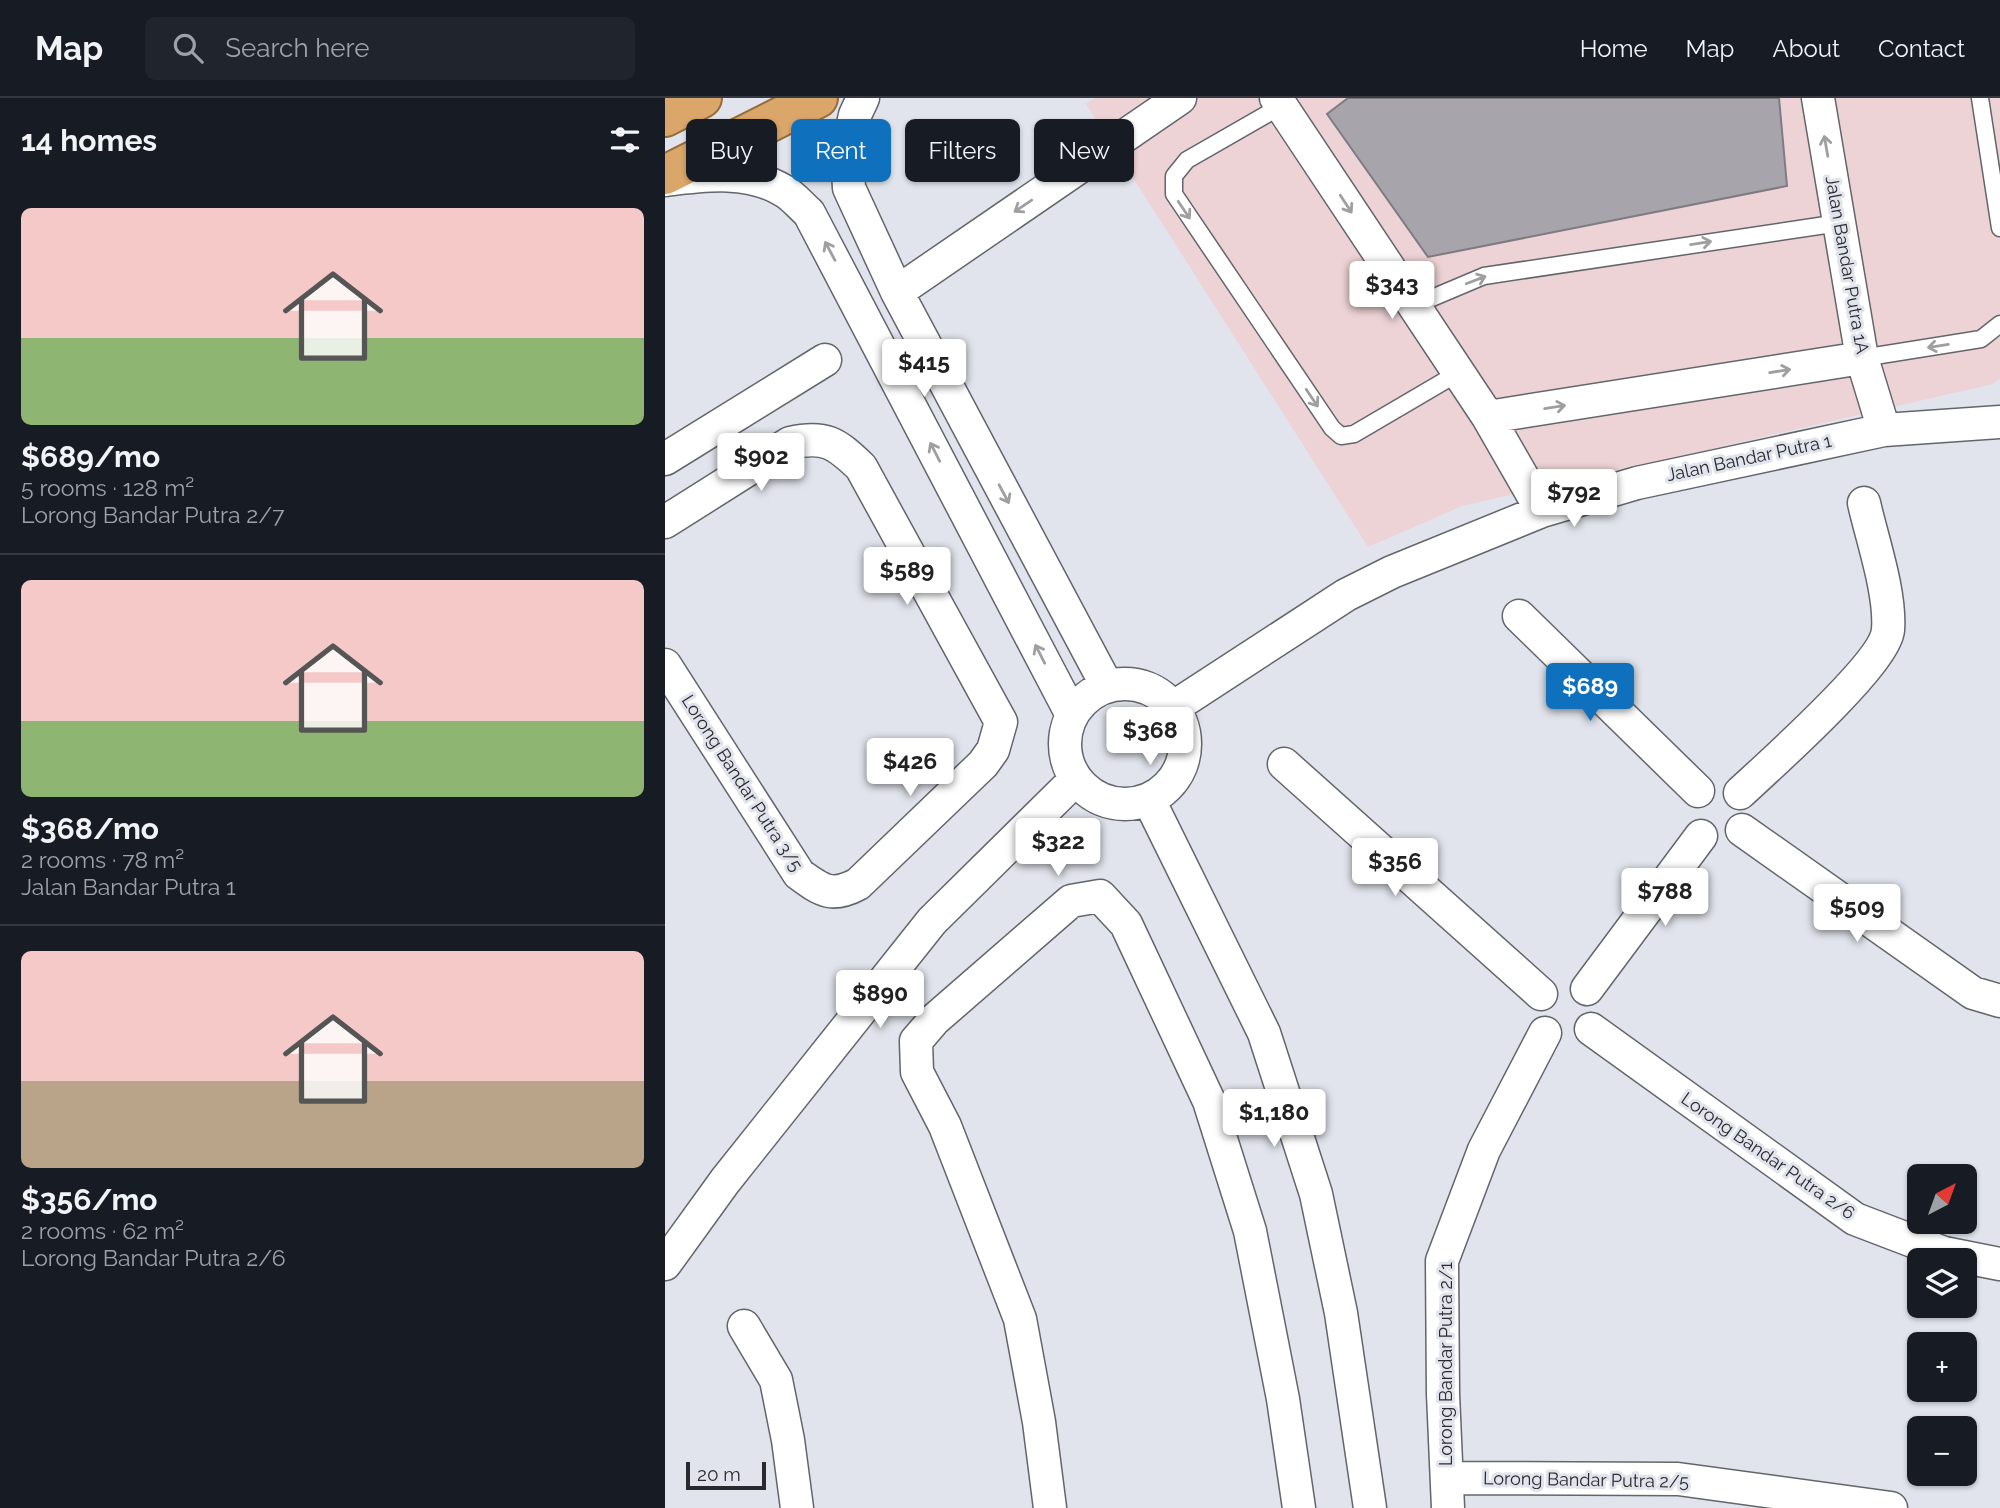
<!DOCTYPE html>
<html lang="en">
<head>
<meta charset="utf-8">
<style>
  body { margin:0; font-family:Raleway,sans-serif; background:#20242c; color:#f1f3f6; height:100vh; display:flex; flex-direction:column; font-size:26px; white-space:nowrap }
  * { box-sizing:border-box; margin:0 }
  p { font-size:23px; color:#9ea1a6 }
  .icon { flex:none; width:38px; height:38px; fill:none; stroke:currentColor; stroke-width:2; stroke-linecap:round; stroke-linejoin:round }
  .map { position:relative; flex:1; overflow:hidden }
  .side { display:flex; flex-direction:column; background:#171b24; width:665px }
  .side>* { flex:none }
  .top-card { position:absolute; left:21px; top:21px; width:665px; height:63px; display:flex; gap:14px }
  .needle { width:46px; rotate:41deg }
  .buttons { position:absolute; left:1242px; top:1066px; display:grid; gap:14px }
  .buttons a { display:grid; place-items:center; width:70px; height:70px; border-radius:10px; background:#171b24; box-shadow:0 2px 5px #0004; font-size:35px }
  .scale { position:absolute; left:21px; bottom:18px; width:80px; box-sizing:border-box; padding-left:7px; border:4px solid #292a2d; border-top:0; font-size:19px; line-height:24px; white-space:nowrap; color:#292a2d; -webkit-text-stroke:5px #e1e4ec; paint-order:stroke }
  .price { position:absolute; translate:-50% -60px; padding:0 16px; border-radius:7px; background:#fff; color:#222; font-size:23px; line-height:46px; filter:drop-shadow(0 2px 4px #0008) }
  .price::after { content:''; position:absolute; left:50%; top:42px; width:21px; height:16px; margin-left:-10px; background:inherit; clip-path:polygon(0 0,100% 0,50% 100%) }
  .price.selected { background:#0f71bd; color:#fff }
  ul { padding:0; list-style:none }
  li { display:grid; align-content:center; gap:14px; height:371px; padding:0 21px }
  li+li { border-top:2px solid #363941 }
  li span { display:grid; place-items:center; height:217px; border-radius:10px; color:#555 }
  li>.icon { margin-inline-start:auto }
  span .icon { width:126px; height:126px; fill:#fffc; stroke-width:1 }
  li b { font-size:30px }
  h2 { display:flex; justify-content:space-between; align-items:center; height:84px; padding:0 21px; font-size:30px }
  .pill { padding:0 24px; border-radius:10px; background:#171b24; box-shadow:0 2px 5px #0004; font-size:24px; line-height:63px }
  .pill.selected { background:#0f71bd; color:#fff }
  header { display:flex; align-items:center; gap:42px; box-sizing:border-box; height:98px; padding:0 35px; background:#171b24; border-bottom:2px solid #363941 }
  header strong { font-size:33px }
  nav { display:flex; gap:38px; margin-inline-start:auto; font-size:24px }
  .search { width:490px; height:63px; background:#20242c; display:flex; align-items:center; gap:18px; box-sizing:border-box; padding:0 24px; border-radius:10px; color:#9ea1a6; font-size:26px }
  main { display:flex; flex:1; min-height:0 }
  .map>svg:first-child { display:block }
  .commercial { fill:#edd3d5 }
  .building { fill:#a8a4ab; stroke:#7f7b82; stroke-width:2 }
  .lines { fill:none; stroke-linecap:round; stroke-linejoin:round }
  .service-casing { stroke:#63656c; stroke-width:19 }
  .minor-casing { stroke:#63656c; stroke-width:35 }
  .trunk-casing { stroke:#966c3c; stroke-width:42 }
  .service { stroke:#fff; stroke-width:16 }
  .minor { stroke:#fff; stroke-width:32 }
  .trunk { stroke:#daa66a; stroke-width:38 }
  .oneway { stroke:#9f9fa0 }
  .labels { text-anchor:middle; stroke-width:6; stroke-linejoin:round; paint-order:stroke }
  .street-label { font-size:18px; fill:#292a2d; stroke:#e1e4ec }
</style>
</head>
<body>
<header>
<strong>Map</strong>
<div class="search"><svg class="icon" aria-label="search" viewBox="0 0 24 24"><circle cx="10" cy="10" r="6"/><path d="M15 15l6 6"/></svg>Search here</div>
<nav><a>Home</a><a>Map</a><a>About</a><a>Contact</a></nav>
</header>
<main>
<section class="side">
<h2>14 homes<svg class="icon" aria-label="filters" viewBox="0 0 24 24"><path d="M4 7h16M4 17h16"/><circle cx="9" cy="7" r="2"/><circle cx="15" cy="17" r="2"/></svg></h2>
<ul>
<li><span style="background:linear-gradient(#f6c9c9 60%,#8fb573 0)"><svg class="icon" aria-label="home" viewBox="0 0 24 24"><path d="M3 11l9-7 9 7M6 9v11h12V9"/></svg></span><div><b>$689/mo</b><p>5 rooms · 128 m²</p><p>Lorong Bandar Putra 2/7</p></div></li>
<li><span style="background:linear-gradient(#f6c9c9 65%,#8fb573 0)"><svg class="icon" aria-label="home" viewBox="0 0 24 24"><path d="M3 11l9-7 9 7M6 9v11h12V9"/></svg></span><div><b>$368/mo</b><p>2 rooms · 78 m²</p><p>Jalan Bandar Putra 1</p></div></li>
<li><span style="background:linear-gradient(#f6c9c9 60%,#b9a48a 0)"><svg class="icon" aria-label="home" viewBox="0 0 24 24"><path d="M3 11l9-7 9 7M6 9v11h12V9"/></svg></span><div><b>$356/mo</b><p>2 rooms · 62 m²</p><p>Lorong Bandar Putra 2/6</p></div></li>
</ul>
</section>
<div class="map">
<svg width="1335" height="1410" viewBox="0 0 1335 1410">
  <rect width="100%" height="100%" fill="#e1e4ec"/>
  <path class="commercial" d="M430,0H1335V280L1328,286L797,408L703,449L421,6Z"/>
  <path class="building" d="M683,0H1114L1122,88L763,159L662,16Z"/>
  <g class="lines">
    <defs>
      <path id="service" d="M1315,0L1335,130
        M616,8L522,62L509,78V96L667,330L676,338L689,336L793,275
        M748,208L819,178L1174,125
        M1197,260L1316,241L1335,226"/>
      <path id="minor" d="M198,0L190,17L182,53L184,90L232,194L442,588
        M611,0L823,319L877,413
        M1153,0L1197,260L1219,332
        M0,82C40,77 83,71 119,93C128,98 136,108 144,115L407,617
        M232,194L515,0
        M823,319L1197,260
        M0,361L160,262
        M0,424L125,345C160,337 171,345 196,369L336,624L328,652L318,666L193,786C167,800 157,793 134,776L0,567
        M854,518L1033,693
        M400 646a60 60 0 1 1 120 0a60 60 0 1 1-120 0Z
        M509,609L681,497L727,474L877,413L972,385L1219,332L1335,324
        M619,666L876,896
        M1075,695C1104,668 1220,565 1223,532C1226,495 1207,441 1199,405
        M484,702L599,935L651,1096L676,1215L705,1410
        M1077,732L1308,895L1335,903
        M922,891L1036,738
        M926,931L1190,1121L1279,1155L1335,1166
        M0,1166L60,1083L267,823L411,681
        M79,1228L111,1282L123,1342L132,1410
        M782,1380L1013,1381L1226,1410
        M385,1410L374,1324L355,1221L280,1028L252,974L251,943L269,922L406,803L435,798L461,826L544,1003L585,1133L618,1301L634,1410
        M783,1410L778,1296L777,1163L819,1052L880,935"/>
      <path id="trunk" d="M0,19L37,0
        M0,77L153,0"/>
    </defs>
    <use href="#service" class="service-casing"/>
    <use href="#minor" class="minor-casing"/>
    <use href="#trunk" class="trunk-casing"/>
    <use href="#service" class="service"/>
    <use href="#minor" class="minor"/>
    <use href="#trunk" class="trunk"/>
  </g>
  <defs><path id="oneway-shaft" d="M-6 0H5M1.5-3L5.5 0L1.5 3" fill="none" stroke-width="1.6" stroke-linecap="round" stroke-linejoin="round" transform="scale(1.75)"/></defs>
  <g class="oneway">
    <use href="#oneway-shaft" transform="translate(1161 48) rotate(-100)"/>
    <use href="#oneway-shaft" transform="translate(681 106) rotate(57)"/>
    <use href="#oneway-shaft" transform="translate(358 108) rotate(146)"/>
    <use href="#oneway-shaft" transform="translate(519 112) rotate(56)"/>
    <use href="#oneway-shaft" transform="translate(1036 145) rotate(-9)"/>
    <use href="#oneway-shaft" transform="translate(165 153) rotate(-118)"/>
    <use href="#oneway-shaft" transform="translate(811 182) rotate(-21)"/>
    <use href="#oneway-shaft" transform="translate(1273 248) rotate(171)"/>
    <use href="#oneway-shaft" transform="translate(1115 273) rotate(-9)"/>
    <use href="#oneway-shaft" transform="translate(647 300) rotate(56)"/>
    <use href="#oneway-shaft" transform="translate(890 309) rotate(-9)"/>
    <use href="#oneway-shaft" transform="translate(270 354) rotate(-117)"/>
    <use href="#oneway-shaft" transform="translate(339 396) rotate(62)"/>
    <use href="#oneway-shaft" transform="translate(375 556) rotate(-117)"/>
  </g>
  <g class="labels">
    <g class="street-label">
      <text transform="translate(1182 167) rotate(80)" y="6">Jalan Bandar Putra 1A</text>
      <text transform="translate(1084 360) rotate(-12)" y="6">Jalan Bandar Putra 1</text>
      <text transform="translate(77 685) rotate(57)" y="6">Lorong Bandar Putra 3/5</text>
      <text transform="translate(1103 1058) rotate(35)" y="6">Lorong Bandar Putra 2/6</text>
      <text transform="translate(781 1266) rotate(-90)" y="6">Lorong Bandar Putra 2/1</text>
      <text transform="translate(921 1382) rotate(1)" y="6">Lorong Bandar Putra 2/5</text>
    </g>
  </g>
</svg>
<div class="buttons">
<a><svg class="needle" viewBox="-14 -14 28 28"><path d="M0-13l5 13h-10z" fill="#e53935"/><path d="M0 13l5-13h-10z" fill="#9ea1a6"/></svg></a>
<a><svg class="icon" aria-label="layers" viewBox="0 0 24 24"><path d="M12 4l9 5-9 5-9-5zM3 14l9 5 9-5"/></svg></a>
<a>+</a>
<a>−</a>
</div>
<div class="scale">20 m</div>
<b class="price" style="left:727px;top:223px">$343</b>
<b class="price" style="left:259px;top:301px">$415</b>
<b class="price" style="left:96px;top:395px">$902</b>
<b class="price" style="left:909px;top:431px">$792</b>
<b class="price" style="left:242px;top:509px">$589</b>
<b class="price selected" style="left:925px;top:625px">$689</b>
<b class="price" style="left:485px;top:669px">$368</b>
<b class="price" style="left:245px;top:700px">$426</b>
<b class="price" style="left:393px;top:780px">$322</b>
<b class="price" style="left:730px;top:800px">$356</b>
<b class="price" style="left:1000px;top:830px">$788</b>
<b class="price" style="left:1192px;top:846px">$509</b>
<b class="price" style="left:215px;top:932px">$890</b>
<b class="price" style="left:609px;top:1051px">$1,180</b>
<div class="top-card">
<a class="pill">Buy</a>
<a class="pill selected">Rent</a>
<a class="pill">Filters</a>
<a class="pill">New</a>
</div>
</div>
</main>
</body>
</html>
